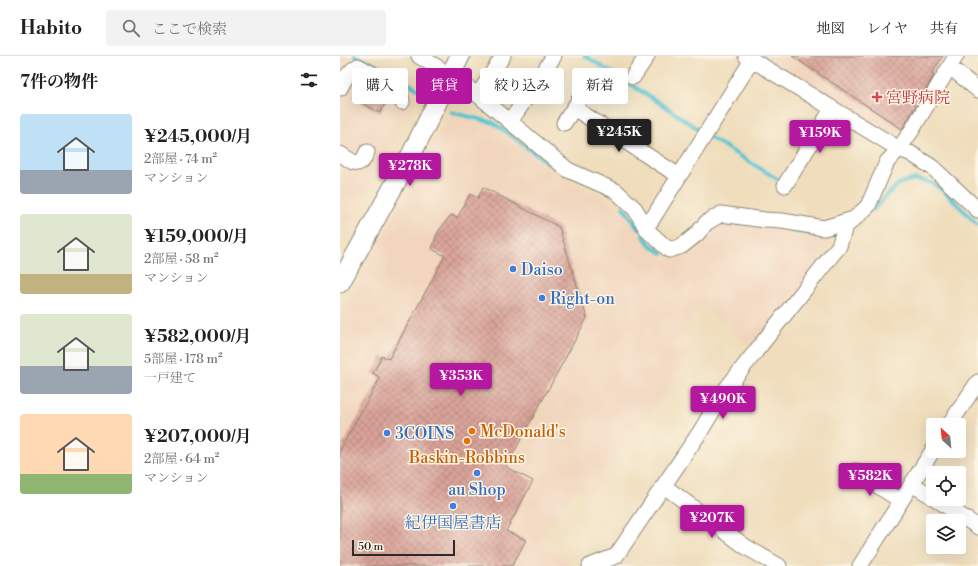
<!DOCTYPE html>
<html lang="ja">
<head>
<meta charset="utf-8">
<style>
  body { margin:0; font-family:"Libre Bodoni","Noto Serif JP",serif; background:#f2f2f2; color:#222; height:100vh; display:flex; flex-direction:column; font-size:15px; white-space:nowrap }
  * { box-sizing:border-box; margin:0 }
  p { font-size:13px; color:#767676 }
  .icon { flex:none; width:22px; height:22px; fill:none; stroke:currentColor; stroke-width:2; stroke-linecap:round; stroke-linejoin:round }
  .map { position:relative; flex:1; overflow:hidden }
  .drawer { display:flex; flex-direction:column; background:#fff; width:340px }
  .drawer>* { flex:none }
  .banner { position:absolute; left:12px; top:12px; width:380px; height:36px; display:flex; gap:8px }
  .needle { width:26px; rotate:333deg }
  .fabs { position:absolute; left:586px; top:362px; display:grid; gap:8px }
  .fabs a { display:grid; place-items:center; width:40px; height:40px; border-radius:4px; background:#fff; box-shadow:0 4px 16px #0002; font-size:20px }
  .scale { position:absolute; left:12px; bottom:10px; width:103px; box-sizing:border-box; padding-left:4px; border:2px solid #2b2b2b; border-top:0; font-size:11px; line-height:14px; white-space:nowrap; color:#2b2b2b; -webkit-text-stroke:3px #fcf5e5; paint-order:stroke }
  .price { position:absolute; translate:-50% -34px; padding:0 9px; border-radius:4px; background:#b5179e; color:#fff; font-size:13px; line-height:26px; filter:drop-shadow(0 1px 2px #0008) }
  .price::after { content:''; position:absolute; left:50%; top:24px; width:12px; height:9px; margin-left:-6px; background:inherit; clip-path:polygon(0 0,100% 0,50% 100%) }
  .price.current { background:#222; color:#fff }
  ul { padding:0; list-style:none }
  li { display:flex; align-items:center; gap:12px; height:100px; padding:0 20px }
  li span { display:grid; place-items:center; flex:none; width:112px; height:80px; border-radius:4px; color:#555 }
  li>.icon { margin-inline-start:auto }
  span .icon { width:48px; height:48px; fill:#fffc; stroke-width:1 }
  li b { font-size:17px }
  h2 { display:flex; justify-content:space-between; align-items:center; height:48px; padding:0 20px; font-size:17px }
  .tag { padding:0 14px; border-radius:4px; background:#fff; box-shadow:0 4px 16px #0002; font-size:14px; line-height:36px }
  .tag.current { background:#b5179e; color:#fff }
  header { display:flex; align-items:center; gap:24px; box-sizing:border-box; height:56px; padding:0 20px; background:#fff; border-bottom:1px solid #e0e0e0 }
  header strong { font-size:19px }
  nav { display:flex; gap:22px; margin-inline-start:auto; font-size:14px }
  .search { width:280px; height:36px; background:#f2f2f2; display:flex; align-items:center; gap:10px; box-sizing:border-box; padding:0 14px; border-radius:4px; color:#767676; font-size:15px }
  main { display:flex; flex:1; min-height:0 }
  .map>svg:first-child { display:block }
  .built { fill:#f1d5bd }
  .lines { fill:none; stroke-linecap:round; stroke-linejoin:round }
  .stream { stroke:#59c4d3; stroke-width:4 }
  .building { fill:url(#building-cross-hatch) }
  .minor-casing { stroke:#8d8473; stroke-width:17 }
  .major-casing { stroke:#8d8473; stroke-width:21 }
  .minor { stroke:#fff; stroke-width:15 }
  .major { stroke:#fff; stroke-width:19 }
  .health-dot { fill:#e0444e; stroke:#fcf5e5; stroke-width:1.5 }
  .shop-dot { fill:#3f7fe0; stroke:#fcf5e5; stroke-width:1.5 }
  .food-dot { fill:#e8710a; stroke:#fcf5e5; stroke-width:1.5 }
  .labels { text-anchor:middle; stroke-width:3; stroke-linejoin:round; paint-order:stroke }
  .health-label { font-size:16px; fill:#be3a42; stroke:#fcf5e5; text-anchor:start }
  .shop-label { font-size:16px; fill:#366cbe; stroke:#fcf5e5; text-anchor:start }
  .food-label { font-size:16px; fill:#c56008; stroke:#fcf5e5; text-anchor:start }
</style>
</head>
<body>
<header>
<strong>Habito</strong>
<div class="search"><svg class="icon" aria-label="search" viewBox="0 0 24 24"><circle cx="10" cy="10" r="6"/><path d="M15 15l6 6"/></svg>ここで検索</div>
<nav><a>地図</a><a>レイヤ</a><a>共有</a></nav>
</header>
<main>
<section class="drawer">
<h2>7件の物件<svg class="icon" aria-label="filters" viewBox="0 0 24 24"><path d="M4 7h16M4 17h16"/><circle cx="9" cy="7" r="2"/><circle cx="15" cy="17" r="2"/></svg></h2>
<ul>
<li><span style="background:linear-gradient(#bfe0f5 70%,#9aa5b1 0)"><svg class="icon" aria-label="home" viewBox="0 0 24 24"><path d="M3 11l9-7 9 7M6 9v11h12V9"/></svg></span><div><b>¥245,000/月</b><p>2部屋 · 74 m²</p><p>マンション</p></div></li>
<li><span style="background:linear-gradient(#dfe7d0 75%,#c2b280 0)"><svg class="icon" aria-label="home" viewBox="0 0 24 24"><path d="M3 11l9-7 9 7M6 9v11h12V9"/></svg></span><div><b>¥159,000/月</b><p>2部屋 · 58 m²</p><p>マンション</p></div></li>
<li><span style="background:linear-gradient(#dfe7d0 65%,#9aa5b1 0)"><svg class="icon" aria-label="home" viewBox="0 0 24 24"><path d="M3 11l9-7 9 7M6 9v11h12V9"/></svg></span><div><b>¥582,000/月</b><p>5部屋 · 178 m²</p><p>一戸建て</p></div></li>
<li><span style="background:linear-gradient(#ffd9b3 75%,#8fb573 0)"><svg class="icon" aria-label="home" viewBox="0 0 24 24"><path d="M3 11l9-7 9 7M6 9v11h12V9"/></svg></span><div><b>¥207,000/月</b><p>2部屋 · 64 m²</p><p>マンション</p></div></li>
</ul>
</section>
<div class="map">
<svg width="638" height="510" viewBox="0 0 638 510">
  <defs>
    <pattern id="building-cross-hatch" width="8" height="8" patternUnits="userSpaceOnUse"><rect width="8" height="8" fill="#daa399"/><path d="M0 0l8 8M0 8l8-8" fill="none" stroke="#b1857d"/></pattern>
  </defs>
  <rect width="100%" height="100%" fill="#fcf5e5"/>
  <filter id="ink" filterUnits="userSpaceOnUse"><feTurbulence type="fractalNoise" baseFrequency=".025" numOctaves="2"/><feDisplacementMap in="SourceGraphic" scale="8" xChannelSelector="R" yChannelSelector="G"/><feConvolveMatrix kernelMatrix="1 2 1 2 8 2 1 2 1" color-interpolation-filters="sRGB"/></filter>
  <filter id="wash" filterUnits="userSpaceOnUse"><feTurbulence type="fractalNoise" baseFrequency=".012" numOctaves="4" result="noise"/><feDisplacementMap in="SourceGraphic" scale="16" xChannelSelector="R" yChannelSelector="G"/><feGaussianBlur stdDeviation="0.9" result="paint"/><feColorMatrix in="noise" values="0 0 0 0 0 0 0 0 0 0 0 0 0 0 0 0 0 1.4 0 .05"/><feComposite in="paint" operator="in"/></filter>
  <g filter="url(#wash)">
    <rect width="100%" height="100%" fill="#efddbb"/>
    <path class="built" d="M1,0L47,20L79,39L0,186V3Z
      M426,0H612L558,82H553Z
      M109,58L118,62L143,66L151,69L193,100L223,124L265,142L281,154L310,194L323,202H332L344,199L358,191L366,184L372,175L379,169L394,168L443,176L464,182L474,183L485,181L492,184L413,294L362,248L339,275L340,281L351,297L310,359L303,362L262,419V422L265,423L249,440L239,433L234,434L199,484L200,488L233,510H0V259Z"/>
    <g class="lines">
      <path class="stream" d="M15,0L48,15L81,35
        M245,0L312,42L361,75
        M111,56L154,67L209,108
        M369,81L439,124
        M283,151L299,173
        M533,154L548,138L560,127L576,123L592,127L604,135L638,169
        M450,174L476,179H496L498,178
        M303,179L310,189L322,197"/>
    </g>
    <g id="blocks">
      <path class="building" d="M452,0H603L591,18L594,19L562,73Z
        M24,23L48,36L50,39L40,57L13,42Z
        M143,131L219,171L247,262L166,411L193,425L166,475L186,484L172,510H0V394L40,322L33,317L42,300L49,303L105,200L92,193L96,180L100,173L111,159L117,162L130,138L138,142Z"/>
    </g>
  </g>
  <g filter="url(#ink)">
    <use href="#blocks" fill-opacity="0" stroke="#8d8473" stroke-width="1"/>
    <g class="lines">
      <defs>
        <path id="minor" d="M79,0L110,19L138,39L228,114L276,135L295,153L308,175L329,194L342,190L357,178L366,167L381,158L425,164L442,165L484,172L514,163L528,150L547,106L559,93L572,74L616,0
          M406,0L559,93L570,97L592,111L638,154
          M610,11L638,34
          M293,21L307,0
          M0,32C5,23 8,16 18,10L53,29L60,36L62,46
          M138,39L163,0
          M234,52L339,120
          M170,66L214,0
          M224,67L241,41
          M0,98L13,106L18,107L23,104L27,96
          M445,129L492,53
          M311,165L412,4
          M609,369L638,326
          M515,415L561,445
          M572,428L593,441
          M324,430L406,491L439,510
          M596,443L638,471
          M250,510L276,500L360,376L386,333L499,190L505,171L514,163
          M520,510L593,394"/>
        <path id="major" d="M0,227L72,97L120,0"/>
      </defs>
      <use href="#minor" class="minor-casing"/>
      <use href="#major" class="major-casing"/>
      <use href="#minor" class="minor"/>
      <use href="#major" class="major"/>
    </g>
  </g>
  <path class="health-dot" d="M535 35h4v4h4v4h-4v4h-4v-4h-4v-4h4z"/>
  <g class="shop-dot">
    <circle cx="173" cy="213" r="4"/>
    <circle cx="202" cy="242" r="4"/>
    <circle cx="47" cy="377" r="4"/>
    <circle cx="137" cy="417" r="4"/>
    <circle cx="113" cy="450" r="4"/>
  </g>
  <g class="food-dot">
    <circle cx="132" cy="375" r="4"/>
    <circle cx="127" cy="385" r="4"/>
  </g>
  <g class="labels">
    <g class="health-label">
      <text x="546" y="47">宮野病院</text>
    </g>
    <g class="shop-label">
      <text x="181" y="219">Daiso</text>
      <text x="210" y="248">Right-on</text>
      <text x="55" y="383">3COINS</text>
      <text x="137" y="439" text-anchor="middle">au Shop</text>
      <text x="113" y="472" text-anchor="middle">紀伊国屋書店</text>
    </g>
    <g class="food-label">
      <text x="140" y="381">McDonald's</text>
      <text x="127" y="407" text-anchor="middle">Baskin-Robbins</text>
    </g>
  </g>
</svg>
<div class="fabs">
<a><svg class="needle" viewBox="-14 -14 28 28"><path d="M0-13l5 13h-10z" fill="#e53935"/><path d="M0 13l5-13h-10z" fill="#767676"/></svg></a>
<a><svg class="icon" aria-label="locate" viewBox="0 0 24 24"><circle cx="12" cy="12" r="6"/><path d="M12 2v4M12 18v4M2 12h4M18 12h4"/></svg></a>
<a><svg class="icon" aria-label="layers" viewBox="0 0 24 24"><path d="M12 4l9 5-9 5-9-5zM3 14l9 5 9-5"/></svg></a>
</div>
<div class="scale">50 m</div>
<b class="price current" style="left:279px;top:97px">¥245K</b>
<b class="price" style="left:480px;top:98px">¥159K</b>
<b class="price" style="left:70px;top:131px">¥278K</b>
<b class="price" style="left:121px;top:341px">¥353K</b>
<b class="price" style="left:383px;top:364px">¥490K</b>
<b class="price" style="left:530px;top:441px">¥582K</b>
<b class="price" style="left:372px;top:483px">¥207K</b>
<div class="banner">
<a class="tag">購入</a>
<a class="tag current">賃貸</a>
<a class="tag">絞り込み</a>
<a class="tag">新着</a>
</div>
</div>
</main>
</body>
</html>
